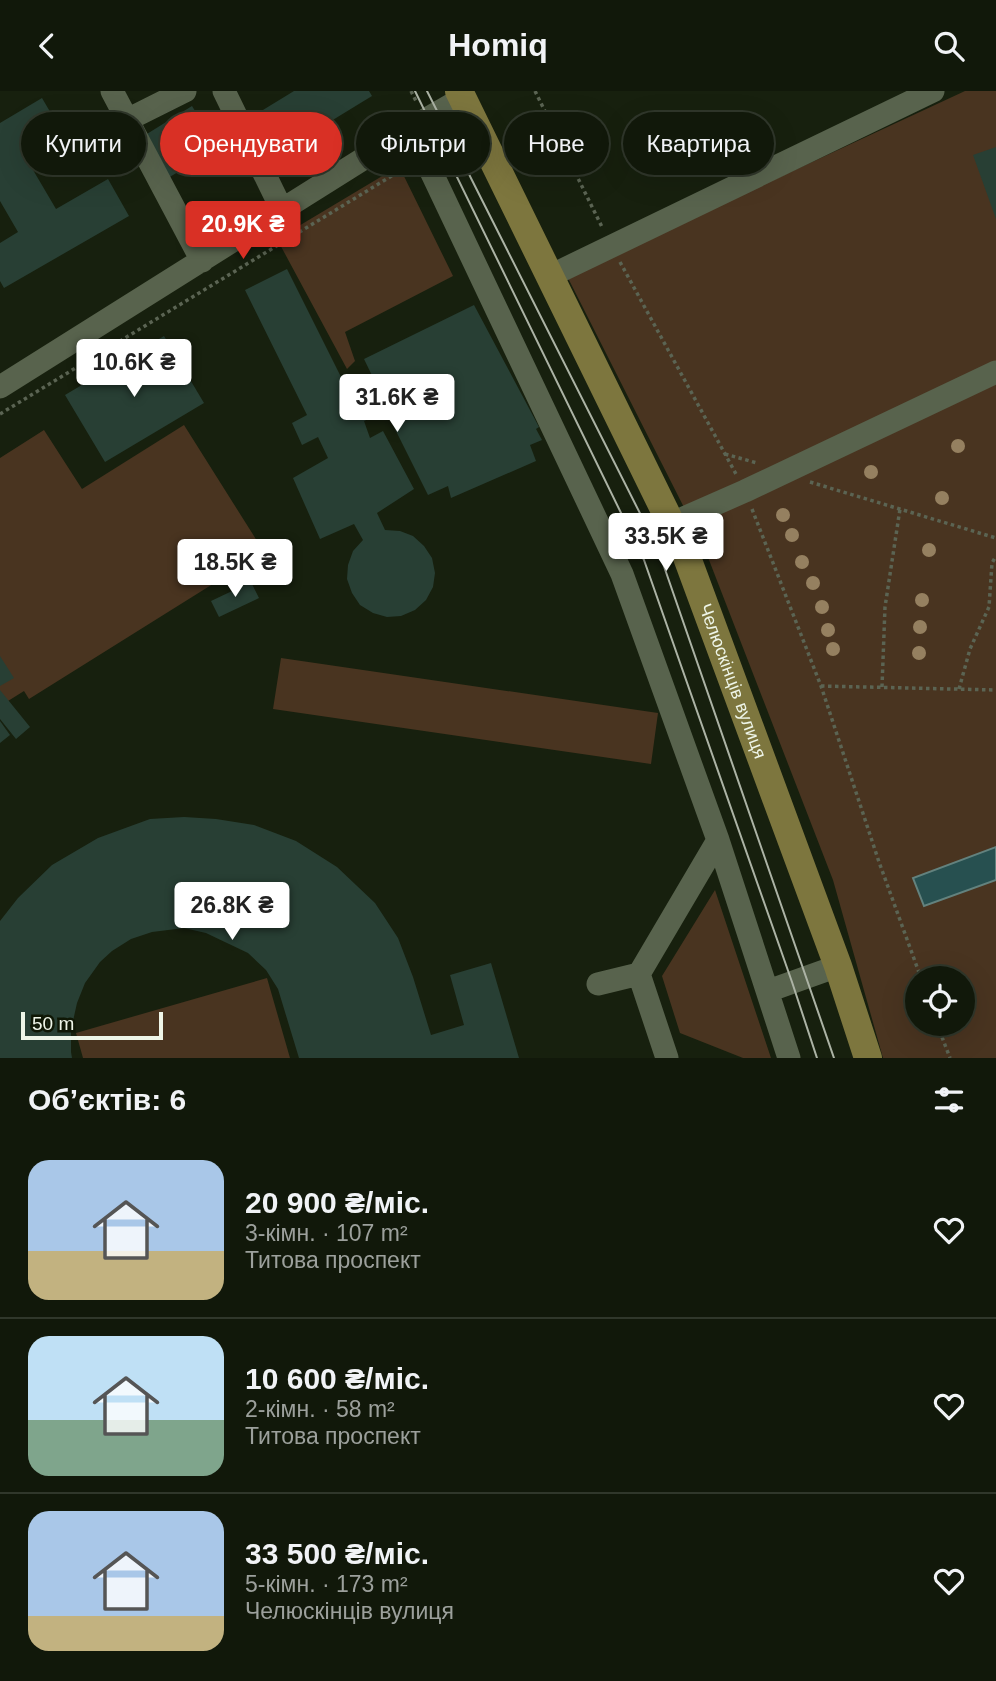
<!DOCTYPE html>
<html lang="uk">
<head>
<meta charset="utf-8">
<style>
  body { margin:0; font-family:Arial,sans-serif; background:#1a2113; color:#f1f3f6; height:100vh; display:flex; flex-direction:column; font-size:26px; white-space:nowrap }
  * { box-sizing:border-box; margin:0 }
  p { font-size:23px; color:#9ca09c }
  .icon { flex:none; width:38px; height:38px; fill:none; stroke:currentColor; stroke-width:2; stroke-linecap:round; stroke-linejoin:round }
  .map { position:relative; height:967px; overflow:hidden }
  .side { display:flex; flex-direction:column; background:#11180a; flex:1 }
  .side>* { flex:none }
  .hud { position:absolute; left:21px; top:21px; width:956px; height:63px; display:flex; gap:14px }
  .fabs { position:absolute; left:905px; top:875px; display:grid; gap:14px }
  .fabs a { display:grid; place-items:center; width:70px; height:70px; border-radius:50%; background:#11180a; box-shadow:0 7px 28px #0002,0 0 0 2px #30372b; font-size:35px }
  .scale { position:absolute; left:21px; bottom:18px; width:142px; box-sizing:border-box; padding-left:7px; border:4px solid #eef5e8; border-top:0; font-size:19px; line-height:24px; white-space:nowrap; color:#eef5e8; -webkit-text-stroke:5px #0f1705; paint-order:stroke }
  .price { position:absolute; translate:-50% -60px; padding:0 16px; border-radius:7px; background:#fff; color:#222; font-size:23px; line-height:46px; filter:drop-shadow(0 2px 4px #0008) }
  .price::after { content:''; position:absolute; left:50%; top:42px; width:21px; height:16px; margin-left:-10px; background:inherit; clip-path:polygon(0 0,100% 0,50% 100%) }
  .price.active { background:#d93025; color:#fff }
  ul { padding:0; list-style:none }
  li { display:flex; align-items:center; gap:21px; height:175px; padding:0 28px }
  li+li { border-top:2px solid #30372b }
  li span { display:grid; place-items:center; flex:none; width:196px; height:140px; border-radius:21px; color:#555 }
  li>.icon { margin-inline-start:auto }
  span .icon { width:84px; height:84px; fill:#fffc; stroke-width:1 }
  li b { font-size:30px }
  h2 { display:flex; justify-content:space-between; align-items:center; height:84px; padding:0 28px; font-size:30px }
  .pill { padding:0 24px; border-radius:32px; background:#11180a; box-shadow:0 7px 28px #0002,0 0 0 2px #30372b; font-size:24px; line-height:63px }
  .pill.active { background:#d93025; color:#fff }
  header { display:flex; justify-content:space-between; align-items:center; height:91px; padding:0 28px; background:#11180a; font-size:32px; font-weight:800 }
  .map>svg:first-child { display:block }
  .green { fill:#493420; fill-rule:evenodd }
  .water { fill:#275050; stroke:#63827e; stroke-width:2 }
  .building { fill:#283f34 }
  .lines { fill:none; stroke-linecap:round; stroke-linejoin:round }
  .path { stroke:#5b6453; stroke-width:3.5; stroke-dasharray:3.5 3.5; stroke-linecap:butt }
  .minor { stroke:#58634d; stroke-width:23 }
  .major { stroke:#7d763e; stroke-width:28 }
  .tram { stroke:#acb3a5; stroke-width:2 }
  .tree { fill:#958060 }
  .labels { text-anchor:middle; stroke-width:7; stroke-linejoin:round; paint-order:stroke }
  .street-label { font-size:18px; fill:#eef5e8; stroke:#0f1705 }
</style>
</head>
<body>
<header><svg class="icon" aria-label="back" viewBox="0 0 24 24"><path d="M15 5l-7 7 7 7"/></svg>Homiq<svg class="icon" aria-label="search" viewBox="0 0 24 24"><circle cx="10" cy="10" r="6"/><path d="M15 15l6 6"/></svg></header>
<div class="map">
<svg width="996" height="967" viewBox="0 0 996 967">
  <rect width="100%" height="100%" fill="#17200e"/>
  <path class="green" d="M965,0H996V967H883L833,789L704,456L567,185ZM917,887H962V933H917Z
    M399,75L453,185L345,241L355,270L347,278L277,148Z
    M184,334L264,461L29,608L24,600L0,615V367L44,339L82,398Z
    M281,567L658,622L651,673L273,618Z
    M715,799L771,967H743L680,942L662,885Z
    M267,887L290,967H83L76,942Z"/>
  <path class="water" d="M996,756V789L924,815L913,787Z"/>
  <path class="building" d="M294,0H369L372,5L282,60L258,22Z
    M42,7L76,65L54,77L43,58L26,67L56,118L108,88L129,125L4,197L0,190V152L18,141L0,110V32Z
    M192,15L218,57L168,87L142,46Z
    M996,56V128L973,64Z
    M287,178L354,312L379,299L364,268L474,214L539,336L536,338L542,349L530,354L536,370L451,407L448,395L428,404L386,320L364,330L370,347L383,340L414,398L377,422L385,439L400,440L413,445L424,455L432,467L435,482L433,496L426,509L415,519L401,525L387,526L373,522L360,514L352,502L347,488L348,474L353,460L363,449L354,433L320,448L293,387L328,367L318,346L302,354L292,332L307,324L245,199Z
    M164,245L204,312L105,371L65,304Z
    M251,491L259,507L219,526L211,510Z
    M0,565L14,587L0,595Z
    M0,599L30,636L16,648L0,628Z
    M0,630L10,644L0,652Z
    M184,726L216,728L254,734L296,750L337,776L375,812L398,847L413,886L431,944L464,934L450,884L491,872L519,967H299L278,898L266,879L248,862L206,842L184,837L152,841L131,848L112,860L100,871L85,892L77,912L71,939V961L72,967H0V830L18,807L52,774L98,747L150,728Z"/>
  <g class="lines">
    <path class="path" d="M411,0L416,10
      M535,0L602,136
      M620,171L736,383
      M0,323L408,75
      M725,363L757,372
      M810,391L996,447
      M752,418L821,595L879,771L921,887
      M821,595L996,599
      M882,596L885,516L900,418
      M959,598L970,558L989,516L992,472L996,465
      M937,933L950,967"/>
    <path class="minor" d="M112,0L202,170
      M224,0L282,119
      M127,29L185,0
      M408,39L429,76L622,483L718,749L789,967
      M550,185L933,0
      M0,296L425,29L463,7
      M670,433L745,400L996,281
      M598,893L639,883
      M768,900L838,875
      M667,967L639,883L718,749"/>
    <path class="major" id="s1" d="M459,0L685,461L838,875L868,967"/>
    <path class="tram" d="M415,0L644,469L792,891L817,967
      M427,0L658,458L834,967"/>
  </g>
  <g class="tree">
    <circle cx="958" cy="355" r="7"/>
    <circle cx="871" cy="381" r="7"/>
    <circle cx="942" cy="407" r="7"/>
    <circle cx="783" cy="424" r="7"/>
    <circle cx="792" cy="444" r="7"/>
    <circle cx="929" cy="459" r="7"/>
    <circle cx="802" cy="471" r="7"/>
    <circle cx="813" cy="492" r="7"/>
    <circle cx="922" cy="509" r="7"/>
    <circle cx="822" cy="516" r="7"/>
    <circle cx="920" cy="536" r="7"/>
    <circle cx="828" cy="539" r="7"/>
    <circle cx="833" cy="558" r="7"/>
    <circle cx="919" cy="562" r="7"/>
  </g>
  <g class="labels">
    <g class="street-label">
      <text dy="6" stroke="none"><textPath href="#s1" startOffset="651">Челюскінців вулиця</textPath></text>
    </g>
  </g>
</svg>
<div class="fabs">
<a><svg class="icon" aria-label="locate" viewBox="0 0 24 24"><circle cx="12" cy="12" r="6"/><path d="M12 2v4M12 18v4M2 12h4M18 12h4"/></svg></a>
</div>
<div class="scale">50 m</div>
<b class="price active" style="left:243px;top:170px">20.9K ₴</b>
<b class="price" style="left:134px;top:308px">10.6K ₴</b>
<b class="price" style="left:397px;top:343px">31.6K ₴</b>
<b class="price" style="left:666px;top:482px">33.5K ₴</b>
<b class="price" style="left:235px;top:508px">18.5K ₴</b>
<b class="price" style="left:232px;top:851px">26.8K ₴</b>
<div class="hud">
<a class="pill">Купити</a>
<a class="pill active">Орендувати</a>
<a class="pill">Фільтри</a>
<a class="pill">Нове</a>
<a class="pill">Квартира</a>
</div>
</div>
<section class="side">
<h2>Об’єктів: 6<svg class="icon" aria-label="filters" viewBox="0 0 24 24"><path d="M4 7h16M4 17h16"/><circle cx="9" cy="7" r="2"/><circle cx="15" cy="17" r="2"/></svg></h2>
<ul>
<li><span style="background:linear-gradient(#a9c7e8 65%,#c2b280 0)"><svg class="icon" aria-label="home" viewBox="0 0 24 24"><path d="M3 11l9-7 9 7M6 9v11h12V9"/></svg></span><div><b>20 900 ₴/міс.</b><p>3-кімн. · 107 m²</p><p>Титова проспект</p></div><svg class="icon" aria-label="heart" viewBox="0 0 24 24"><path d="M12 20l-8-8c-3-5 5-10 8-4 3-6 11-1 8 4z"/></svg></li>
<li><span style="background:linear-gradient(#bfe0f5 60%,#7fa58c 0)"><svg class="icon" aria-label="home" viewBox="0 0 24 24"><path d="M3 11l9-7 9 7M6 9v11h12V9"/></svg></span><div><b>10 600 ₴/міс.</b><p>2-кімн. · 58 m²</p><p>Титова проспект</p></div><svg class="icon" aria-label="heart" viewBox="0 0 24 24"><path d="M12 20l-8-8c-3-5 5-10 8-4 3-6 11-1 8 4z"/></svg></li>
<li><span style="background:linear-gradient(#a9c7e8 75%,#c2b280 0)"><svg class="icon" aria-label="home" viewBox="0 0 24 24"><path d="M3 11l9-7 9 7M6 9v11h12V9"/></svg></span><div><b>33 500 ₴/міс.</b><p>5-кімн. · 173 m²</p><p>Челюскінців вулиця</p></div><svg class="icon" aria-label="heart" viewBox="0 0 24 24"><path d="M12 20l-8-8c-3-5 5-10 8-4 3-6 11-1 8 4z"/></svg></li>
</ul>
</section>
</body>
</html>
